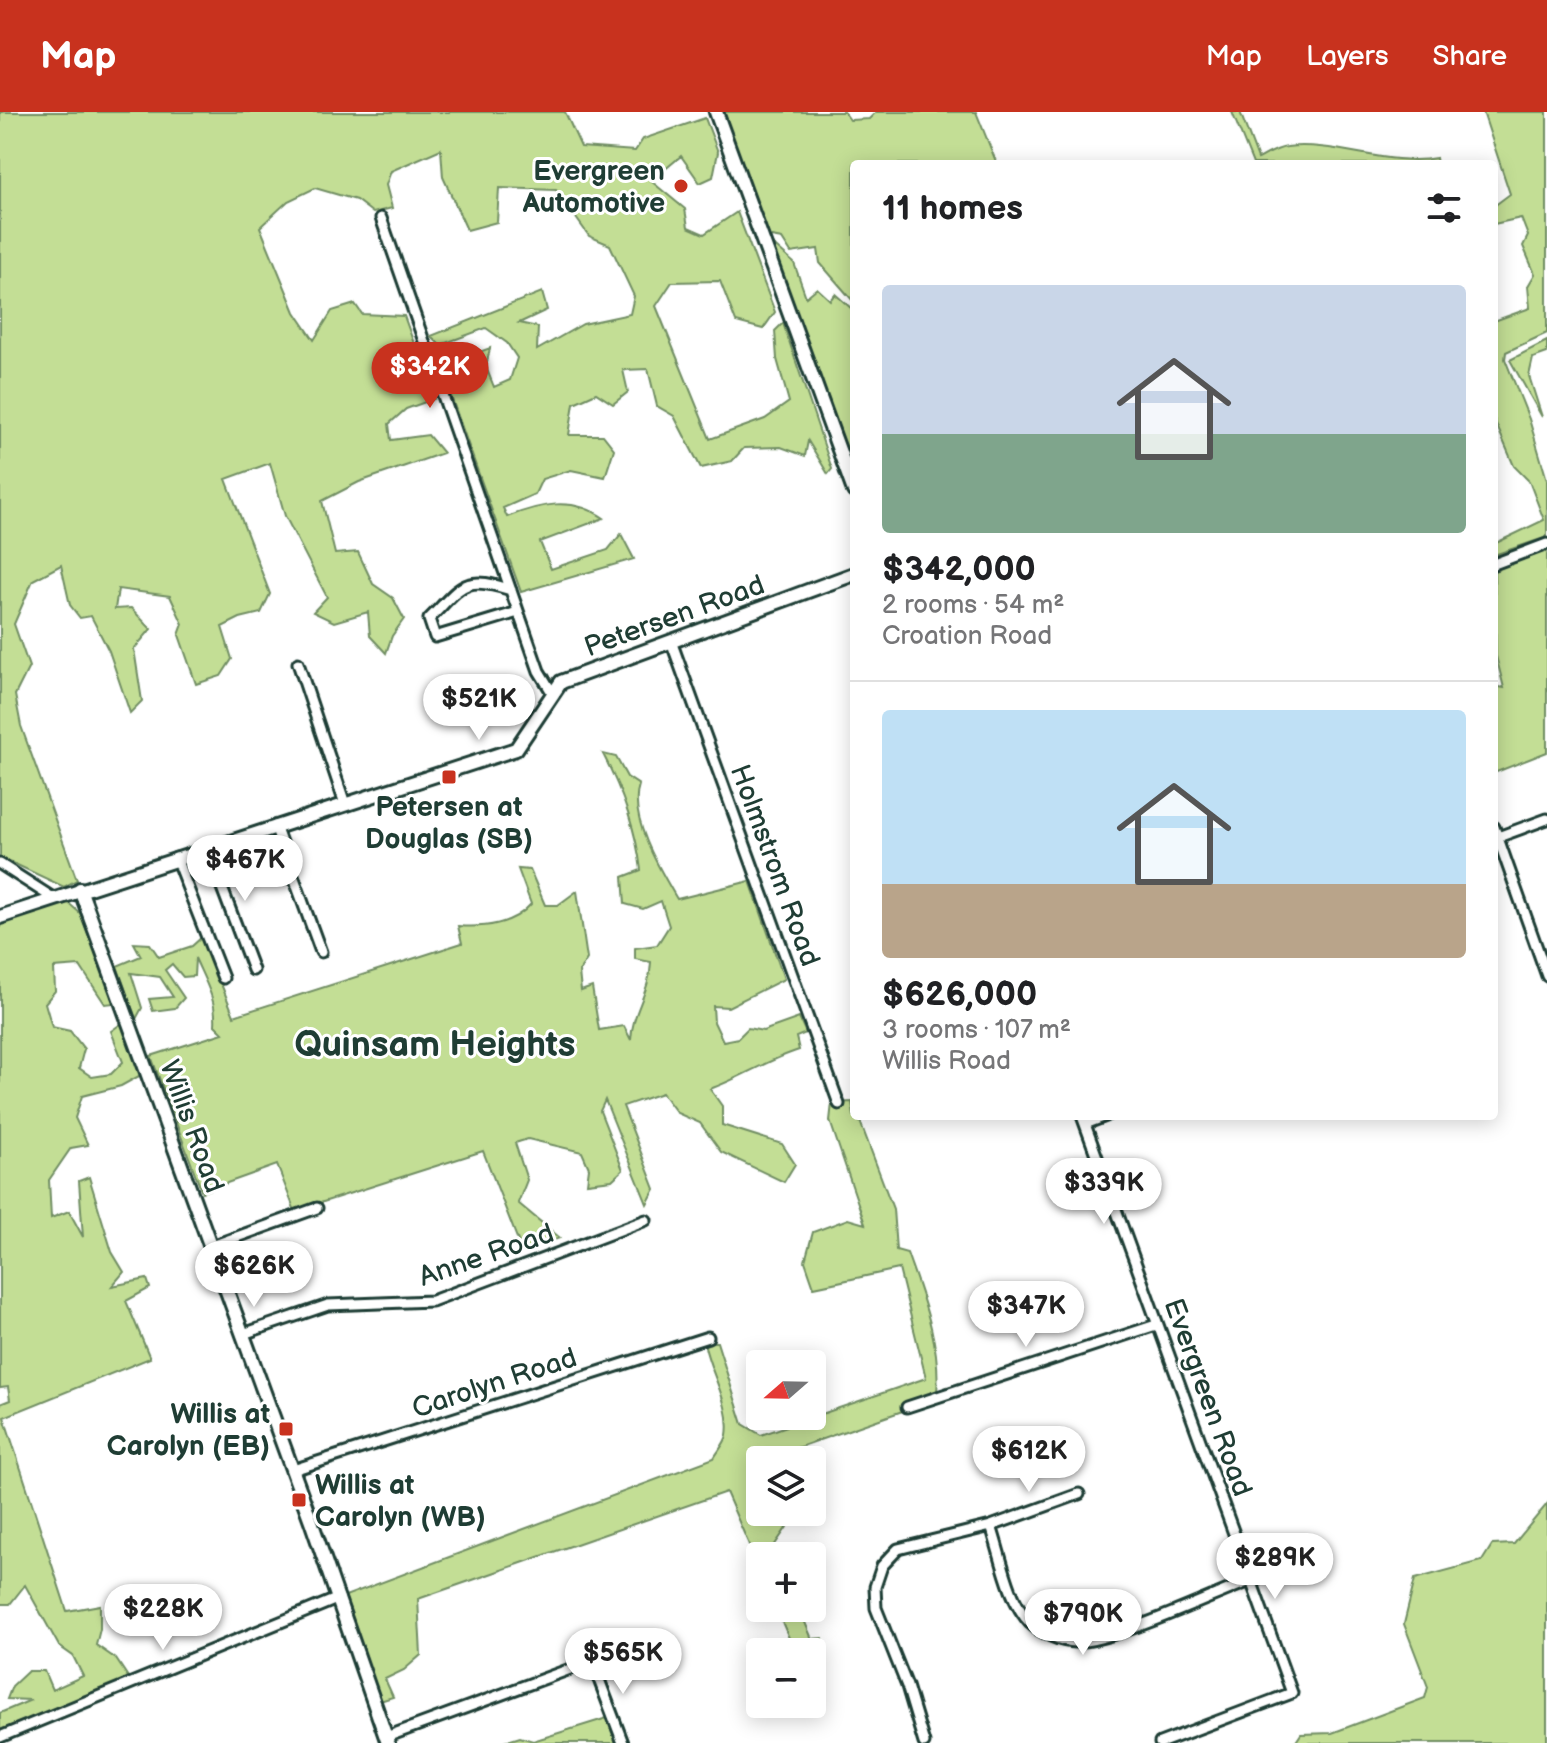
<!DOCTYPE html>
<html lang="en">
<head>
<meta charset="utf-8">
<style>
  body { margin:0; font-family:"Balsamiq Sans",sans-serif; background:#f6f6f6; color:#202124; height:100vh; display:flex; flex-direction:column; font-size:30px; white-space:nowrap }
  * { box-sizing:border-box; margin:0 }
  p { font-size:26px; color:#757577 }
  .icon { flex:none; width:44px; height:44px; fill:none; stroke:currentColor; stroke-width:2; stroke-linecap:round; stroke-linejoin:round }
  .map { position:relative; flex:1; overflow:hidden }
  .details { position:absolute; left:850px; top:48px; width:648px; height:960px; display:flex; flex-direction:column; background:#fff; border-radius:8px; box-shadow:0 4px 20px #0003 }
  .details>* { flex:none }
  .needle { width:52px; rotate:250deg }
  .tools { position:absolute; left:746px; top:1238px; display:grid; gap:16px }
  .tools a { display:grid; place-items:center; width:80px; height:80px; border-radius:8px; background:#fff; box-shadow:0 4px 20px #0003; font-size:40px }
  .price { position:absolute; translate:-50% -68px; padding:0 18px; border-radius:28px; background:#fff; color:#222; font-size:26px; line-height:52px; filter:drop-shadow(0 2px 4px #0008) }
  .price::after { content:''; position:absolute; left:50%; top:48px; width:24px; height:18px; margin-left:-12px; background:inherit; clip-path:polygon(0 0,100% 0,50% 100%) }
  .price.active { background:#c8321e; color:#fff }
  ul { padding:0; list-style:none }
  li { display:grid; align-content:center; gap:16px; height:424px; padding:0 32px }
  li+li { border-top:2px solid #e0e0e0 }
  li span { display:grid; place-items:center; height:248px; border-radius:8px; color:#555 }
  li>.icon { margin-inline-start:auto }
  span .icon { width:144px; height:144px; fill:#fffc; stroke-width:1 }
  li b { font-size:34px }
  h2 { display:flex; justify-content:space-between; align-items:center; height:96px; padding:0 32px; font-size:34px }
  header { display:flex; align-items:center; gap:48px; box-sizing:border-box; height:112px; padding:0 40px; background:#c8321e; color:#fff }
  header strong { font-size:38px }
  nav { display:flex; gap:44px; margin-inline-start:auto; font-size:28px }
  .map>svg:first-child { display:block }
  .green { fill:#c3de95; stroke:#718e64; stroke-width:2 }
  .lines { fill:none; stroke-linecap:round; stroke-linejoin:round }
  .street-casing { stroke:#1f3d34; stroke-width:15 }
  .secondary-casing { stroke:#1f3d34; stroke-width:18 }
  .street { stroke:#fff; stroke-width:9 }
  .secondary { stroke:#fff; stroke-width:12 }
  .poi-dot { fill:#c8321e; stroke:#fff; stroke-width:3 }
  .labels { text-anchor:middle; stroke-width:6; stroke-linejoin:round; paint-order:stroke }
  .poi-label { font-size:28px; font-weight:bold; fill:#1f3d34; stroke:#fff; text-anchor:end }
  .street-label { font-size:28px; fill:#1f3d34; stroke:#fff }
  .district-label { font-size:36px; font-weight:bold; fill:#1f3d34; stroke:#fff }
</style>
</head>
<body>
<header>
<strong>Map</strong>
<nav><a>Map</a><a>Layers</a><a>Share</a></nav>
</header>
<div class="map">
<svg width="1547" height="1631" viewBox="0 0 1547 1631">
  <rect width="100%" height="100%" fill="#fff"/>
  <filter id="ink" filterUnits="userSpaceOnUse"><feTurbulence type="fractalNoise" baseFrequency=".0125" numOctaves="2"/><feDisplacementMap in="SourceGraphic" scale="16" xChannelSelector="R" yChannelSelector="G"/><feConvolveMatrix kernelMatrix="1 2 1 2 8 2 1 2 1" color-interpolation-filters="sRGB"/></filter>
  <g filter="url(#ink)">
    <path class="green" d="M0,0H565L581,35L635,39L643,27L705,6L718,40L713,65L700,71L681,44L651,69L685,97L688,115L704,122L737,100L775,200L763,217L736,210L720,169L672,170L656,194L710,327L765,307L789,290L777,247L775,219L783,211L832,357L828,362L808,329L805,344L781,335L744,336L732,349L701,356L674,304L657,294L648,257L623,258L628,280L613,292L596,281L574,291L569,323H603L614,337L605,365L571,358L542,367L535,382L503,396L507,405C540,392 572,384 604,406L540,430L551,457L608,438L621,422L634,447L521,480L438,248L453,250L490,236L486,255L494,275L510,268L517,246L507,231L486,216L440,233L431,224L542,180L547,198L519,211L538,215L537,238L583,212L630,202L634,184L610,133L589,124L556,78L499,76L497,110L467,118L443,65L441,37L391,59L386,73L392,96L373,101L356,88L315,76L288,89L260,115L295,200L314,228L332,199L355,192L362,202L404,204L434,287L406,297L389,312L391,328L428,323L443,341L359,370L322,389L335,442L358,440L373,472L393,486L404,507L392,524L386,541L370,524L368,500L334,510L313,500L327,485L285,404L270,351L226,367L270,482L261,501L240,506L222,515L232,547L221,564L196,572L179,523L183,512L170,484L118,477L115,497L131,496L151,517L134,537L142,589L130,601L109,539L91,504L80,506L70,493L61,453L33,468L14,512L29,555L15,583L21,614L77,768L64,775L0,745Z
      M720,0H844L850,8L869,7L876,0H976L997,52H854V190L820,151L818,137L791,141L782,127L766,124Z
      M1232,0H1240L1258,47C1266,43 1277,36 1287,35C1335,29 1389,55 1436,46L1437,52H1253Z
      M1483,0H1547V221L1506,240L1505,247L1529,307L1547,368V425L1494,443V432L1544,408L1529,369L1514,354L1494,307V209L1530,196L1528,174L1535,162L1523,134L1528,124L1521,106L1494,112V94L1510,82Z
      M769,129L794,151L806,185L817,176L830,188L835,182L851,196L854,195V366Z
      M1547,229V241L1533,246L1529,264L1542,305L1510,248Z
      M1547,438V640L1494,661V574L1504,576L1496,544L1494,457Z
      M603,642L616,645L627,665L639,673C628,705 660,758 677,787L750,769L784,867L728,895L713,894L714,910L723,929L738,926L748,916L763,919L799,906L806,921L796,925L799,938C767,948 741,966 710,977L722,994V1013L782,1032L795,1052L784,1070L721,1040L700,1011L677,1001L662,981L623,994L655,1077L647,1092L605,988L600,999L623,1058L612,1068L587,1071L589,1056L582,1040L528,1027L515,1031L527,1068L518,1091L560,1126L522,1139L483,1039L295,1099L277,1053L202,1080L151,944L223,921L215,913C217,888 205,869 195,846L194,864L183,865L172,852L165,858L184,886L175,896L153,899L149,887L173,885L160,865L131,861L142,896L136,907L117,854L141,844L134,831L150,832L159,845L192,834L202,825L234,904L462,831L458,814C484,816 513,813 531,792L518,757L530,758L545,793H558L577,779L587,847L579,860L581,879L592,875L599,918L624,914L631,928C632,899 650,881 651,850L635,847V836L657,833L669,814L661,789L643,797L625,792L623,765L641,758C636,717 622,679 603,642Z
      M66,789L80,801L115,891L105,892L80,854L54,856L55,879L45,891L52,915L70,919L84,937L79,956L92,965L111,962L123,950L111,919L122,911L141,963L121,974L82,984L75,1006L88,1033L71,1036L49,1068L51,1106L69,1099L83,1125L79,1069L89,1065L112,1140L124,1160L112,1174L147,1167L150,1176L126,1189L150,1246L4,1305L67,1499L100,1493V1517L96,1533L116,1547L130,1568L0,1619V1601L31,1588L7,1587L12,1574L28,1559H44L52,1578L83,1564L73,1544L59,1534L25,1473L10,1492H0V1292L10,1288L8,1275L0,1276V813Z
      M852,990L854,1004H858L893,1097L896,1138L907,1141C923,1187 941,1231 937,1281L911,1296L751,1352L760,1378V1400H768L771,1410L787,1415L774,1434L778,1444H760V1458L726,1380L418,1487L421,1543L404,1558L385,1567L393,1585L380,1589L345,1484L714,1346C718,1339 726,1330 727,1323C732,1294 709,1259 704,1230H717L743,1312L761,1323L926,1266L899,1157L814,1175L805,1149L813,1120L848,1107L865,1112L830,1009L832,991Z
      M1547,1392V1631H1295L1301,1622L1332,1621L1425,1586L1428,1575L1404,1512L1415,1467L1482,1449L1492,1433L1514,1432Z
      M776,1496H799L812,1527L823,1526L826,1537L812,1544V1540H795Z
      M607,1606L617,1631H501L520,1625L533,1629Z"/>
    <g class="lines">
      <defs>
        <path id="street" d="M381,106L539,559L553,582
          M1494,452L1547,432
          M511,478C463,462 462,474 429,507L435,525L518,500
          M671,529L839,992
          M298,551L345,692
          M275,714L321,840
          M1494,715L1547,864
          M1498,725L1547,707
          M207,736L253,858
          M176,746L223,866
          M0,752L53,786
          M1082,1004L1292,1581L1160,1631
          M1085,1012L1106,1004
          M212,1134L317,1096
          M243,1222L328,1193L432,1189L646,1108
          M907,1295L1156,1213
          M293,1358L708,1225
          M991,1414C1001,1443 1008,1488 1030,1511C1041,1521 1060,1530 1075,1530C1116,1529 1208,1485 1250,1469
          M0,1625L339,1486
          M386,1625L592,1549L623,1631
          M924,1631L907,1574L876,1496L875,1475L882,1454L898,1437L991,1414L1079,1382"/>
        <path id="secondary" d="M716,0L854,379
          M80,777L311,1409L388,1631
          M0,805L516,637L561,570L854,462"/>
      </defs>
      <use href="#street" class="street-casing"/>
      <use href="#secondary" class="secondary-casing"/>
      <use href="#street" class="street"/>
      <use href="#secondary" class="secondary"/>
    </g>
  </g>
  <g class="poi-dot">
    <circle cx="681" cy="74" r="8"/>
    <rect x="441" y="657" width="16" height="16" rx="4"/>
    <rect x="278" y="1309" width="16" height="16" rx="4"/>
    <rect x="291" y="1380" width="16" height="16" rx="4"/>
  </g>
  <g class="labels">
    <g class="poi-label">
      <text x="665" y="68">Evergreen<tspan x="665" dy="32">Automotive</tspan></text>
      <text x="449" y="704" text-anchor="middle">Petersen at<tspan x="449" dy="32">Douglas (SB)</tspan></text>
      <text x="270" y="1311">Willis at<tspan x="270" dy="32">Carolyn (EB)</tspan></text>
      <text x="315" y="1382" text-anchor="start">Willis at<tspan x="315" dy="32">Carolyn (WB)</tspan></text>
    </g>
    <g class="street-label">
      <text transform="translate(674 503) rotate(-20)" y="10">Petersen Road</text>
      <text transform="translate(776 753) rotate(70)" y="10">Holmstrom Road</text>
      <text transform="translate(193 1014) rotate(70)" y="10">Willis Road</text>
      <text transform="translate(486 1142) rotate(-19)" y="10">Anne Road</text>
      <text transform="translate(494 1270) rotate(-18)" y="10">Carolyn Road</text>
      <text transform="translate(1209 1285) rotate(70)" y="10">Evergreen Road</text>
    </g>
    <g class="district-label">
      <text x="435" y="944">Quinsam Heights</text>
    </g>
  </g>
</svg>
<div class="tools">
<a><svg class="needle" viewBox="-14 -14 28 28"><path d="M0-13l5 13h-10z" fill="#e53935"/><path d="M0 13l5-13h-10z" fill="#757577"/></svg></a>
<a><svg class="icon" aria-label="layers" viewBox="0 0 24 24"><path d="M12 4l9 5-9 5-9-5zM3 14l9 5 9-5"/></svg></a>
<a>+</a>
<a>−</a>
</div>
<b class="price active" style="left:430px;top:298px">$342K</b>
<b class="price" style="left:479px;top:630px">$521K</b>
<b class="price" style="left:245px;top:791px">$467K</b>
<b class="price" style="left:1104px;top:1114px">$339K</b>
<b class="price" style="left:254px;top:1197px">$626K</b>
<b class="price" style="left:1026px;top:1237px">$347K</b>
<b class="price" style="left:1029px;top:1382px">$612K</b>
<b class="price" style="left:1275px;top:1489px">$289K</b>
<b class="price" style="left:163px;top:1540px">$228K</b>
<b class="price" style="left:1083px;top:1545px">$790K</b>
<b class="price" style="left:623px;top:1584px">$565K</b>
<section class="details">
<h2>11 homes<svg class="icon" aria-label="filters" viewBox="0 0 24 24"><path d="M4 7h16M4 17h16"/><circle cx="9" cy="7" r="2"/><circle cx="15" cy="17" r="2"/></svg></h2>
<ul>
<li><span style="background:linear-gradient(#c9d6e8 60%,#7fa58c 0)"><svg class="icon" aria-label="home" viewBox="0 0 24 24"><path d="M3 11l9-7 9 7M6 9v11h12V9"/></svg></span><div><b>$342,000</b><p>2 rooms · 54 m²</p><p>Croation Road</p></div></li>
<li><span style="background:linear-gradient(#bfe0f5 70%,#b9a48a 0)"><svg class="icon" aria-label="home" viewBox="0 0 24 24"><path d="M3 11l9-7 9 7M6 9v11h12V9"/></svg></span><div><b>$626,000</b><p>3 rooms · 107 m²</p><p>Willis Road</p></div></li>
</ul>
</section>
</div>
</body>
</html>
